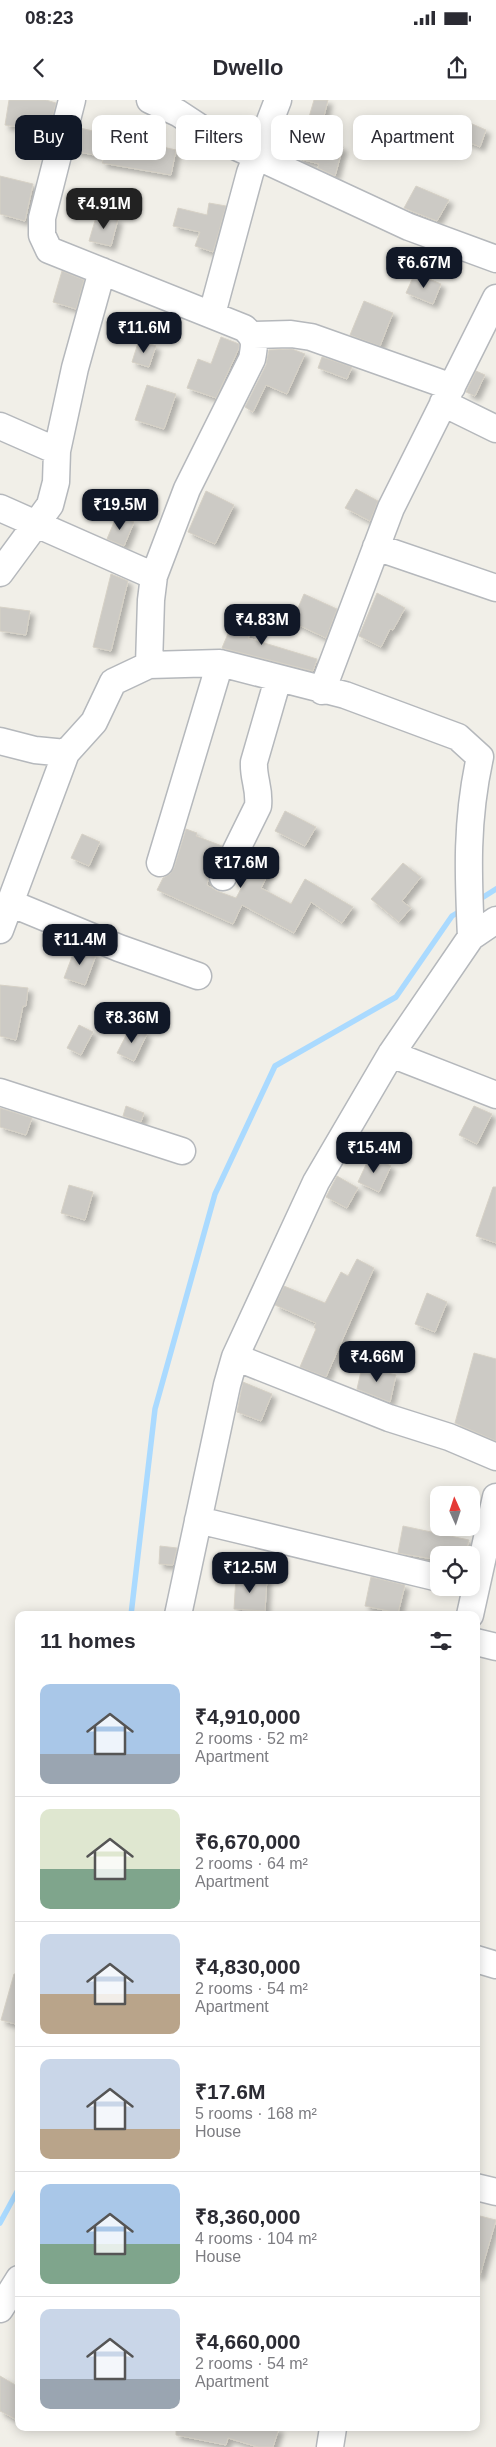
<!DOCTYPE html>
<html lang="en">
<head>
<meta charset="utf-8">
<style>
  body { margin:0; font-family:Helvetica,sans-serif; background:#f2f2f3; color:#2b2b33; height:100vh; display:flex; flex-direction:column; font-size:19px; white-space:nowrap }
  * { box-sizing:border-box; margin:0 }
  p { font-size:16px; color:#7c7c81 }
  .icon { flex:none; width:28px; height:28px; fill:none; stroke:currentColor; stroke-width:2; stroke-linecap:round; stroke-linejoin:round }
  .map { position:relative; flex:1; overflow:hidden }
  .panel { position:absolute; left:15px; top:1511px; width:465px; height:820px; display:flex; flex-direction:column; background:#fff; border-radius:10px; box-shadow:0 2px 12px #0003 }
  .panel>* { flex:none }
  .guide { position:absolute; left:15px; top:15px; width:466px; height:45px; display:flex; gap:10px }
  .needle { width:32px; rotate:357deg }
  .buttons { position:absolute; left:430px; top:1386px; display:grid; gap:10px }
  .buttons a { display:grid; place-items:center; width:50px; height:50px; border-radius:10px; background:#fff; box-shadow:0 2px 12px #0003; font-size:25px }
  .price { position:absolute; translate:-50% -42px; padding:0 11px; border-radius:10px; background:#111827; color:#fff; font-size:16px; line-height:32px; filter:drop-shadow(0 1px 2px #0008) }
  .price::after { content:''; position:absolute; left:50%; top:30px; width:15px; height:11px; margin-left:-8px; background:inherit; clip-path:polygon(0 0,100% 0,50% 100%) }
  .price.current { background:#222; color:#fff }
  ul { padding:0; list-style:none }
  li { display:flex; align-items:center; gap:15px; height:125px; padding:0 25px }
  li+li { border-top:1px solid #e1e1e2 }
  li span { display:grid; place-items:center; flex:none; width:140px; height:100px; border-radius:10px; color:#555 }
  li>.icon { margin-inline-start:auto }
  span .icon { width:60px; height:60px; fill:#fffc; stroke-width:1 }
  li b { font-size:21px }
  h2 { display:flex; justify-content:space-between; align-items:center; height:60px; padding:0 25px; font-size:21px }
  .tag { padding:0 18px; border-radius:10px; background:#fff; box-shadow:0 2px 12px #0003; font-size:18px; line-height:45px }
  .tag.current { background:#111827; color:#fff }
  .status { display:flex; justify-content:space-between; align-items:center; height:35px; padding:0 25px; background:#fff; direction:ltr }
  .status svg { height:14px; fill:currentColor }
  header { display:flex; justify-content:space-between; align-items:center; height:65px; padding:0 25px; background:#fff; font-size:22px; font-weight:600 }
  .map>svg:first-child { display:block }
  .lines { fill:none; stroke-linecap:round; stroke-linejoin:round }
  .stream { stroke:#aadaff; stroke-width:5.5 }
  .building { fill:#cccac5; stroke:#d6d1c6; filter:url(#shadow) }
  .minor-casing { stroke:#b5b8bc; stroke-width:29 }
  .minor { stroke:#fff; stroke-width:26 }
</style>
</head>
<body>
<div class="status"><b>08:23</b><svg viewBox="0 0 49 12"><path d="M0 12V9h3v3zM5 12V6h3v6zM10 12V3h3v9zM15 12V0h3v12zM26 1h20v11H26zM47 4h2v5h-2z"/></svg></div>
<header><svg class="icon" aria-label="back" viewBox="0 0 24 24"><path d="M15 5l-7 7 7 7"/></svg>Dwello<svg class="icon" aria-label="share" viewBox="0 0 24 24"><path d="M12 15V3M7 8l5-5 5 5M5 13v7h14v-7"/></svg></header>
<div class="map">
<svg width="496" height="2347" viewBox="0 0 496 2347">
  <defs>
    <filter id="shadow"><feDropShadow dx="4.5" dy="4.5" stdDeviation="2.5" flood-color="#0004"/></filter>
  </defs>
  <rect width="100%" height="100%" fill="#f1efe8"/>
  <g class="lines">
    <path class="stream" d="M477,801L496,789
      M131,1515L155,1309L215,1094L275,966L396,897L452,816L462,810
      M0,2123L19,2088"/>
  </g>
  <path class="building" d="M9,0H46L56,3L50,25L28,19L27,28L5,25Z
    M314,0H328L323,20L327,21L321,41L343,47L335,76L318,68L319,64L297,58Z
    M470,23L486,30L480,47L464,40Z
    M80,28L176,50L171,75L102,63L104,57L74,51Z
    M0,76L33,84L25,121L0,114Z
    M416,86L449,100L437,121L404,108Z
    M209,103L226,106L213,152L195,146L200,132L173,126L178,108L207,115Z
    M97,114L118,119L111,146L89,141Z
    M62,171L84,180L76,209L53,202Z
    M415,173L441,184L433,204L406,193Z
    M364,201L393,213L380,246L350,235Z
    M221,237L239,244V248L216,298L187,288L198,259L211,264Z
    M139,240L156,246L149,267L132,262Z
    M292,249L305,254L287,294L266,285L253,312L245,307L266,265L269,250Z
    M322,257L352,267L347,279L318,268Z
    M476,271L485,275L475,296L466,292Z
    M147,285L176,294L164,329L135,320Z
    M356,389L378,401L370,421L345,408Z
    M206,391L234,405L215,444L188,432Z
    M117,415L134,422L124,446L107,439Z
    M111,474L128,481L111,551L93,547Z
    M377,493L405,508L393,530L390,529L381,547L359,536Z
    M304,494L337,509L326,538L292,522Z
    M0,507L30,511L26,535L0,531Z
    M237,512L256,520L248,538L317,559L313,571L222,548Z
    M285,711L316,727L305,746L275,731Z
    M186,729L197,733L196,736L222,746L210,770L207,785L217,791L236,798L258,757L273,765L261,788L291,804L305,779L353,807L342,823L311,802L294,833L242,805L233,824L157,790L163,778L170,774L174,768Z
    M82,734L100,742L89,766L71,758Z
    M403,763L421,777L402,801L411,808L399,822L371,799Z
    M76,846L96,855L85,885L64,878Z
    M0,885L28,888L26,906H23L16,940L0,936Z
    M79,925L93,932L81,955L67,948Z
    M131,926L147,934L134,961L117,953Z
    M126,1006L144,1013L141,1022L123,1016Z
    M474,1006L492,1014L477,1044L459,1035Z
    M0,1008L32,1018L26,1035L0,1027Z
    M370,1056L391,1066L379,1092L358,1082Z
    M337,1076L358,1088L347,1108L326,1097Z
    M69,1085L93,1092L85,1120L61,1113Z
    M493,1087H496V1143L476,1136Z
    M357,1159L374,1168L326,1277L300,1267L316,1229L314,1227L316,1223L275,1205L284,1186L325,1203L341,1172L348,1176Z
    M427,1193L447,1202L435,1232L415,1224Z
    M474,1253L496,1259V1341L455,1323Z
    M362,1267L396,1275L390,1302L357,1289Z
    M243,1282L272,1294L261,1321L237,1312Z
    M403,1426L469,1440L465,1455H439V1460L398,1453Z
    M160,1446L177,1448L173,1465L159,1464Z
    M236,1476L267,1478L265,1511L234,1509Z
    M371,1477L405,1485L398,1513L365,1506Z
    M14,1874H19V1925L1,1920Z
    M476,2115L496,2120L480,2175H476Z
    M0,2276L19,2287V2321L0,2311Z
    M176,2328H279L273,2347H258L228,2338L226,2345L176,2335Z"/>
  <g class="lines">
    <defs>
      <path id="minor" d="M72,0L42,118V135L49,150L244,228C256,238 255,244 252,259L187,389L154,476L151,500L149,565
        M150,0L178,13L213,36L409,127L496,159
        M212,214L250,73L278,0
        M253,235L291,234L311,237L452,287
        M443,303L496,329
        M0,326L57,351
        M0,408L154,476
        M376,447L496,488
        M0,473L50,405L56,382L57,351L75,268L102,171
        M322,591L391,408L496,198
        M0,641L35,650L66,653L94,622L113,582L149,565L220,563L345,595L458,637L480,657C466,720 468,773 471,837
        M160,763L220,563
        M223,777L258,706C260,688 253,679 254,662L278,579
        M10,803L119,848L198,876
        M496,820L471,837L391,954L316,1082L235,1257L389,1318L449,1337L496,1357
        M0,830L66,653
        M391,954L496,995
        M0,992L182,1051
        M198,1420L439,1478
        M178,1515L227,1285L235,1257
        M470,1515L496,1397
        M476,1542L496,1547
        M476,1859L496,1865
        M476,2087L496,2092
        M0,2209L19,2179
        M330,2347L333,2328"/>
    </defs>
    <use href="#minor" class="minor-casing"/>
    <use href="#minor" class="minor"/>
  </g>
</svg>
<div class="buttons">
<a><svg class="needle" viewBox="-14 -14 28 28"><path d="M0-13l5 13h-10z" fill="#e53935"/><path d="M0 13l5-13h-10z" fill="#7c7c81"/></svg></a>
<a><svg class="icon" aria-label="locate" viewBox="0 0 24 24"><circle cx="12" cy="12" r="6"/><path d="M12 2v4M12 18v4M2 12h4M18 12h4"/></svg></a>
</div>
<b class="price current" style="left:104px;top:130px">₹4.91M</b>
<b class="price" style="left:424px;top:189px">₹6.67M</b>
<b class="price" style="left:144px;top:254px">₹11.6M</b>
<b class="price" style="left:120px;top:431px">₹19.5M</b>
<b class="price" style="left:262px;top:546px">₹4.83M</b>
<b class="price" style="left:241px;top:789px">₹17.6M</b>
<b class="price" style="left:80px;top:866px">₹11.4M</b>
<b class="price" style="left:132px;top:944px">₹8.36M</b>
<b class="price" style="left:374px;top:1074px">₹15.4M</b>
<b class="price" style="left:377px;top:1283px">₹4.66M</b>
<b class="price" style="left:250px;top:1494px">₹12.5M</b>
<div class="guide">
<a class="tag current">Buy</a>
<a class="tag">Rent</a>
<a class="tag">Filters</a>
<a class="tag">New</a>
<a class="tag">Apartment</a>
</div>
<section class="panel">
<h2>11 homes<svg class="icon" aria-label="filters" viewBox="0 0 24 24"><path d="M4 7h16M4 17h16"/><circle cx="9" cy="7" r="2"/><circle cx="15" cy="17" r="2"/></svg></h2>
<ul>
<li><span style="background:linear-gradient(#a9c7e8 70%,#9aa5b1 0)"><svg class="icon" aria-label="home" viewBox="0 0 24 24"><path d="M3 11l9-7 9 7M6 9v11h12V9"/></svg></span><div><b>₹4,910,000</b><p>2 rooms · 52 m²</p><p>Apartment</p></div></li>
<li><span style="background:linear-gradient(#dfe7d0 60%,#7fa58c 0)"><svg class="icon" aria-label="home" viewBox="0 0 24 24"><path d="M3 11l9-7 9 7M6 9v11h12V9"/></svg></span><div><b>₹6,670,000</b><p>2 rooms · 64 m²</p><p>Apartment</p></div></li>
<li><span style="background:linear-gradient(#c9d6e8 60%,#b9a48a 0)"><svg class="icon" aria-label="home" viewBox="0 0 24 24"><path d="M3 11l9-7 9 7M6 9v11h12V9"/></svg></span><div><b>₹4,830,000</b><p>2 rooms · 54 m²</p><p>Apartment</p></div></li>
<li><span style="background:linear-gradient(#c9d6e8 70%,#b9a48a 0)"><svg class="icon" aria-label="home" viewBox="0 0 24 24"><path d="M3 11l9-7 9 7M6 9v11h12V9"/></svg></span><div><b>₹17.6M</b><p>5 rooms · 168 m²</p><p>House</p></div></li>
<li><span style="background:linear-gradient(#a9c7e8 60%,#7fa58c 0)"><svg class="icon" aria-label="home" viewBox="0 0 24 24"><path d="M3 11l9-7 9 7M6 9v11h12V9"/></svg></span><div><b>₹8,360,000</b><p>4 rooms · 104 m²</p><p>House</p></div></li>
<li><span style="background:linear-gradient(#c9d6e8 70%,#9aa5b1 0)"><svg class="icon" aria-label="home" viewBox="0 0 24 24"><path d="M3 11l9-7 9 7M6 9v11h12V9"/></svg></span><div><b>₹4,660,000</b><p>2 rooms · 54 m²</p><p>Apartment</p></div></li>
</ul>
</section>
</div>
</body>
</html>
